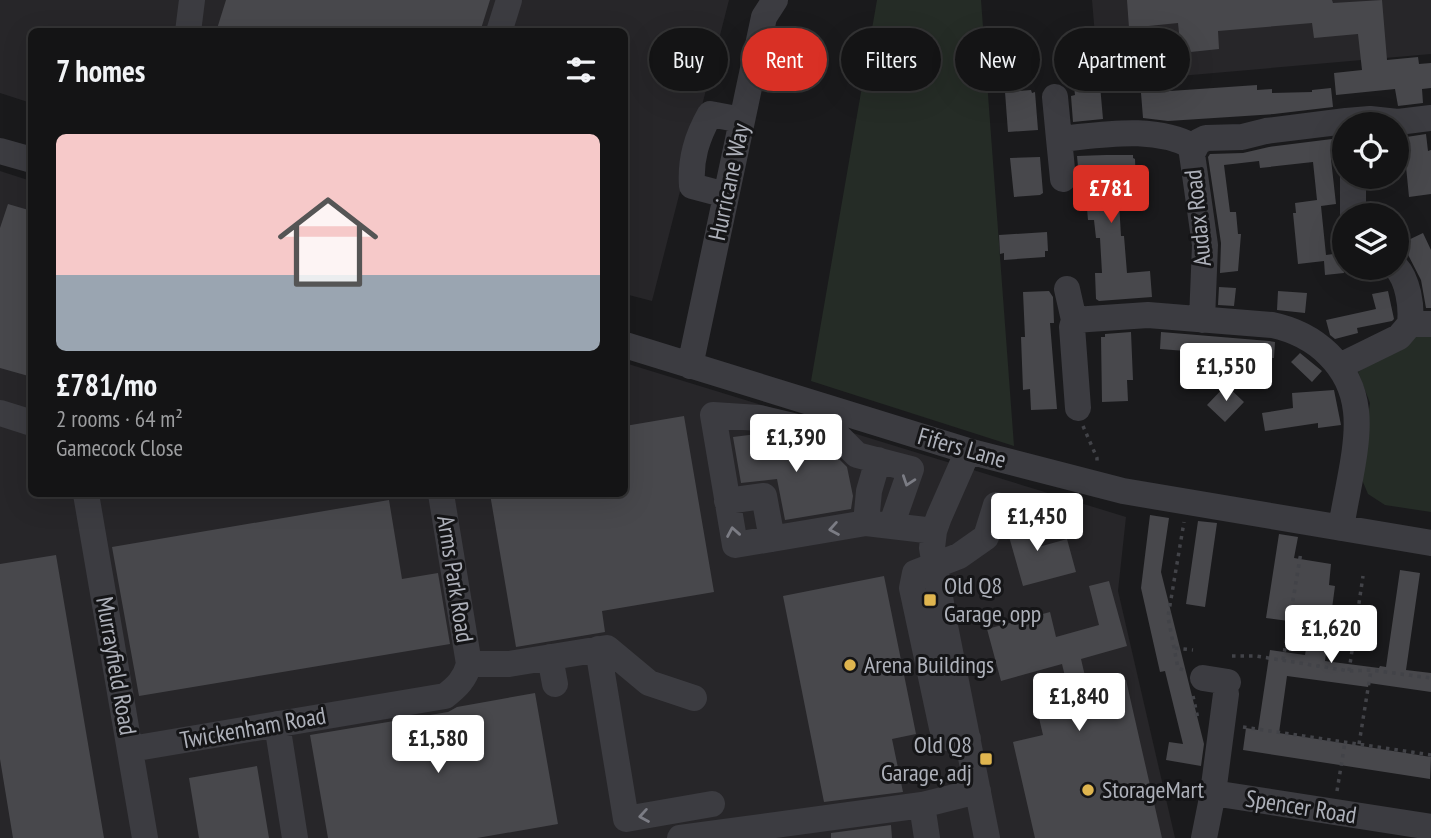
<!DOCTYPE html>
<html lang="en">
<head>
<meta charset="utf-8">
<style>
  body { margin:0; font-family:"PT Sans Narrow",sans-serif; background:#1d1d1e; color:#f1f3f6; height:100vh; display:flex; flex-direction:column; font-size:26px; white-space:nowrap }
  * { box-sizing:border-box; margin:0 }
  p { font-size:23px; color:#9d9ea0 }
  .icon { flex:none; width:38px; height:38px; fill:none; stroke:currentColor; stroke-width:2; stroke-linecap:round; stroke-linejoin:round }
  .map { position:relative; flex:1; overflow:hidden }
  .drawer { position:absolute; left:28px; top:28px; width:600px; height:469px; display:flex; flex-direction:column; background:#141415; border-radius:10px; box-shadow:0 7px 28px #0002,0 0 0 2px #333334 }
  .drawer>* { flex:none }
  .banner { position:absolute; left:649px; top:28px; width:665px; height:63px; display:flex; gap:14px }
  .fabs { position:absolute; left:1332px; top:112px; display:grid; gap:14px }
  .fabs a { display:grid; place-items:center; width:77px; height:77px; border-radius:50%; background:#141415; box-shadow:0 7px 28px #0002,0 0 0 2px #333334; font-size:35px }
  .price { position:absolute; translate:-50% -60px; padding:0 16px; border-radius:7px; background:#fff; color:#222; font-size:23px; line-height:46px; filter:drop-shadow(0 2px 4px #0008) }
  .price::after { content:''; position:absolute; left:50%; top:42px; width:21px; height:16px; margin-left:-10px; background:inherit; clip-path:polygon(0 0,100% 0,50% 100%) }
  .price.on { background:#d93025; color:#fff }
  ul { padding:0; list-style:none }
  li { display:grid; align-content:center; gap:14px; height:371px; padding:0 28px }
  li+li { border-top:2px solid #333334 }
  li span { display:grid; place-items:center; height:217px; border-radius:10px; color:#555 }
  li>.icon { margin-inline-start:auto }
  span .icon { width:126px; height:126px; fill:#fffc; stroke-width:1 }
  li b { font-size:30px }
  h2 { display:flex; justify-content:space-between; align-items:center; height:84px; padding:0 28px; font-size:30px }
  .chip { padding:0 24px; border-radius:32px; background:#141415; box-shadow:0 7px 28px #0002,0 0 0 2px #333334; font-size:24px; line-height:63px }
  .chip.on { background:#d93025; color:#fff }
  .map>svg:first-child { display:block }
  .built { fill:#272629 }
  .green { fill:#252c26 }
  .building { fill:#48484c }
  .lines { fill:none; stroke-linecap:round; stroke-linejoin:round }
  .path { stroke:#424348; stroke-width:3.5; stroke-dasharray:3.5 5; stroke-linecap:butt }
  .minor { stroke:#3c3c41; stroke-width:26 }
  .oneway { stroke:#7b7c84 }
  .poi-dot { fill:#dfb54f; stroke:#151517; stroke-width:2.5 }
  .labels { text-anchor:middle; stroke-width:6; stroke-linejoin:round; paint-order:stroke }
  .street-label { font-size:24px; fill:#aeb1ba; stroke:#151517 }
  .poi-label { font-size:24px; fill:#aeb1ba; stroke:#151517; text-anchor:start }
</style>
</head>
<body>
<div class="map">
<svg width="1431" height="838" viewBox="0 0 1431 838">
  <rect width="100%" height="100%" fill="#1a1a1c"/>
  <path class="built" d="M0,0H729L652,301L625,294V32H32L31,103L0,93Z
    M1092,0H1431V54L1099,83Z
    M0,171L31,181L32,494H625V363L1126,517L1118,591L1175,838H0Z"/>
  <path class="green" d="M877,0H981L1014,446L811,381Z
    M1431,332V512L1385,505L1368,494L1360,475L1370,403L1358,372L1415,335Z"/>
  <path class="building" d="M226,0H490L480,32H216Z
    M1127,0H1332L1333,3L1382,0L1387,60L1418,57L1419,64L1431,63V88L1422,89L1423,103L1398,106L1395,89L1336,95L1334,73L1362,70L1358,34L1314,38L1312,23L1218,31L1219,49L1181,53L1178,23L1129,28Z
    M1100,85L1103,119L1073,122L1071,96L1075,95L1074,87Z
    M1257,85V90L1272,89V93L1312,92V90L1331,88L1333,107L1274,114L1168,121L1143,118L1141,93Z
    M1031,90L1032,93L1035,92L1038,130L1008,132L1005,92Z
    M1426,134L1428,151L1431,150V194L1409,197L1404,146H1400V138Z
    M1332,139L1334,159H1331L1336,204L1321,206L1326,255L1341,253L1344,273L1325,275L1324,261L1298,264L1293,213H1296L1295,203L1317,200L1313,162L1260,168L1259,161L1224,165L1230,212H1236L1238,234H1241L1238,271L1220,273L1221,243L1208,157L1210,154L1243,153L1269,147Z
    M1106,155H1133V158L1135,159L1136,185H1118L1121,236H1124L1127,273L1150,271L1152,297L1099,301L1096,299L1095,273H1102L1100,238H1096L1094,220H1088L1085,186H1077L1079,177L1077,156Z
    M1040,157L1043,193L1040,195L1014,197L1010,158Z
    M8,204L32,211V377L0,368V228Z
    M1047,232L1048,251H1045V257L1004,260V253L1000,254L999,235Z
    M1423,233L1431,250V308H1426L1421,280L1402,243Z
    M1219,287L1236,288L1234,306L1218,305Z
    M1049,291L1053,297L1054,323H1050L1057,409L1031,410L1030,389L1023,390L1021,337H1025L1023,292Z
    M1278,291L1307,293L1305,313L1277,310Z
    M1388,291L1394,319L1392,321L1357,328L1358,333L1335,339L1330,335L1326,320L1376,309L1372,294Z
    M1131,332L1133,380H1127L1128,401L1102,402L1101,337H1105V334Z
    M1161,332L1269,341L1275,342L1274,358L1160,349Z
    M1300,353L1322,371L1312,382L1291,362Z
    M1226,385L1244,402L1225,422L1207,405Z
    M1334,390L1341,425L1318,428V423L1265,431L1262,413L1293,408L1292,393Z
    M684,416L714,592L602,611L605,632L516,647L490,494H625V426Z
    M757,434L831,451L847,467L853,496L851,509L785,520L777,479L741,483L733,437Z
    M389,500L402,579L438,573L450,644L139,696L112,547Z
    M1025,509L1035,548L1067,539L1076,572L1023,586L1006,526L1010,513Z
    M1150,515L1169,518L1161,572L1204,744L1201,766L1166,760L1169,742L1183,744L1165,671L1160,672L1141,588Z
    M1198,521L1217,523L1205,607L1186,604Z
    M1279,534L1298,537L1294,558L1331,564L1329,585L1335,586L1325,661L1379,668L1380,666L1386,667L1400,570L1420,573L1406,670L1431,673V692L1369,683L1368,687L1287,676L1279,733L1431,757L1430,779L1243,750L1246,728L1258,730L1270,650L1305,655L1310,624L1266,618Z
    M56,555L104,838H13L0,759V564Z
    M884,576L916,734L892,739L903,792L824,802L783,596Z
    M1109,581L1127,646L1081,659L1088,689L1126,680L1162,838H1035L1013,742L1043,735L1035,701L1069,693L1062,664L1001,681L987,629L1050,612L1056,637L1099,625L1089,586Z
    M535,693L558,824L477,838H328L310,735L448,712L457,707Z
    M257,766L269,838H199L189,778Z
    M891,825L892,838H831V833Z"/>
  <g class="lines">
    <path class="path" d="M1083,426L1097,458V461
      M1175,648L1193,650
      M1232,656H1256L1349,671L1371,670L1431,678
      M1283,660L1301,552
      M1183,670L1178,668L1168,617L1184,522
      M1349,671L1363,576
      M1193,696L1198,719
      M1243,727L1431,755
      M1359,744L1371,670
      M1337,791L1345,742"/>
    <path class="minor" d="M188,32L192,0
      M499,32L509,0
      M1055,97L1059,139C1103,135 1154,125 1194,147
      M1059,139L1063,179
      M0,151L32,160
      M726,195L692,186C690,159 697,137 710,114L742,120
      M1353,215V177
      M1396,267C1408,280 1412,306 1410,324
      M1067,289L1074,320L1148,315L1272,325C1315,334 1351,365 1356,411C1360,444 1346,494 1341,528
      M1074,320L1072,327L1078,408
      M1202,320L1205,245L1192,154L1198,142L1206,138L1242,137L1266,131L1346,121L1370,119L1398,122L1431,118
      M625,345L968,451L1123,491L1431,543
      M690,366L764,17L775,0
      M1340,366L1399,337L1410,324H1431
      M0,413L32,423
      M968,451L939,517L934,531L932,548L944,621L987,838
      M86,494L145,838
      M441,494L469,664
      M727,501L764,496L772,539
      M866,523L869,491L878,460
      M891,526L911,469L857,455L839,437L759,418L713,415L735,545L866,523L934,531
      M598,649L626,819L712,804
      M550,657L555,684
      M1203,678L1228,682
      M277,724L295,838
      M968,739H951L942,728L912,588L915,573L959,556L986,537L996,505
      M131,749L445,696C457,687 465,679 469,664H509L607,648L649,683L694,698
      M1213,793L1226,694
      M922,805L978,791
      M680,838L922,805L927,838
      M1204,838L1213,793L1431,827"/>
  </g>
  <defs><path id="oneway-chevron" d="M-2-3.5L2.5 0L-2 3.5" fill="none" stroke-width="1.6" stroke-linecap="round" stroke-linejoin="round" transform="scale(1.75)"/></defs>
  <g class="oneway">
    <use href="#oneway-chevron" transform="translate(908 481) rotate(109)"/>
    <use href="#oneway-chevron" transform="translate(834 529) rotate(170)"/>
    <use href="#oneway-chevron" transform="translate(733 532) rotate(-100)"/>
    <use href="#oneway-chevron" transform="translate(644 816) rotate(170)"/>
  </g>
  <g class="poi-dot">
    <rect x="923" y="593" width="14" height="14" rx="3.5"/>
    <circle cx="850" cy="665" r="7"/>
    <rect x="979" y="752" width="14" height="14" rx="3.5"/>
    <circle cx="1088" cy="790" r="7"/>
  </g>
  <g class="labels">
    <g class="street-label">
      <text transform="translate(729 182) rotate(-78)" y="8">Hurricane Way</text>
      <text transform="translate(1198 218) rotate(-96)" y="8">Audax Road</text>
      <text transform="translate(962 448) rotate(16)" y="8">Fifers Lane</text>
      <text transform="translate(455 579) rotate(81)" y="8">Arms Park Road</text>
      <text transform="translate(116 666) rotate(80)" y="8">Murrayfield Road</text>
      <text transform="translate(253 728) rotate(-10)" y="8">Twickenham Road</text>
      <text transform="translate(1301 807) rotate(9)" y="8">Spencer Road</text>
    </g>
    <g class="poi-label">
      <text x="944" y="594">Old Q8<tspan x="944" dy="28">Garage, opp</tspan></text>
      <text x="864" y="673">Arena Buildings</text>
      <text x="972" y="753" text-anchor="end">Old Q8<tspan x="972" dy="28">Garage, adj</tspan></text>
      <text x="1102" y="798">StorageMart</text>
    </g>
  </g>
</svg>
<div class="fabs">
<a><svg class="icon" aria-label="locate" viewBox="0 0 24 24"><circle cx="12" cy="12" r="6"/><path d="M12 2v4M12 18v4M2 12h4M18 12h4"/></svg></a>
<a><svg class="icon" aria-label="layers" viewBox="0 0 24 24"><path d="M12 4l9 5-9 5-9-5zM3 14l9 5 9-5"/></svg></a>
</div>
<b class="price on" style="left:1111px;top:225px">£781</b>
<b class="price" style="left:1226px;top:403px">£1,550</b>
<b class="price" style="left:796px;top:474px">£1,390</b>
<b class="price" style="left:1037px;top:553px">£1,450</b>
<b class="price" style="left:1331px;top:665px">£1,620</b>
<b class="price" style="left:1079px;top:733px">£1,840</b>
<b class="price" style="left:438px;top:775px">£1,580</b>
<div class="banner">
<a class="chip">Buy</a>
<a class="chip on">Rent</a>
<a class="chip">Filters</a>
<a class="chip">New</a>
<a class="chip">Apartment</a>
</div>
<section class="drawer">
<h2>7 homes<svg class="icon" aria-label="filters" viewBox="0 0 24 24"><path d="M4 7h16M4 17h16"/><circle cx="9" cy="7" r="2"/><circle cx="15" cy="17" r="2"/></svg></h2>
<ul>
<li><span style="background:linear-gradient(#f6c9c9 65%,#9aa5b1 0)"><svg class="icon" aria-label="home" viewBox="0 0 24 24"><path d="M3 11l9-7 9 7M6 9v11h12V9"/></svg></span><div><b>£781/mo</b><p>2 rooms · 64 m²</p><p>Gamecock Close</p></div></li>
</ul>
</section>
</div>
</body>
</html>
